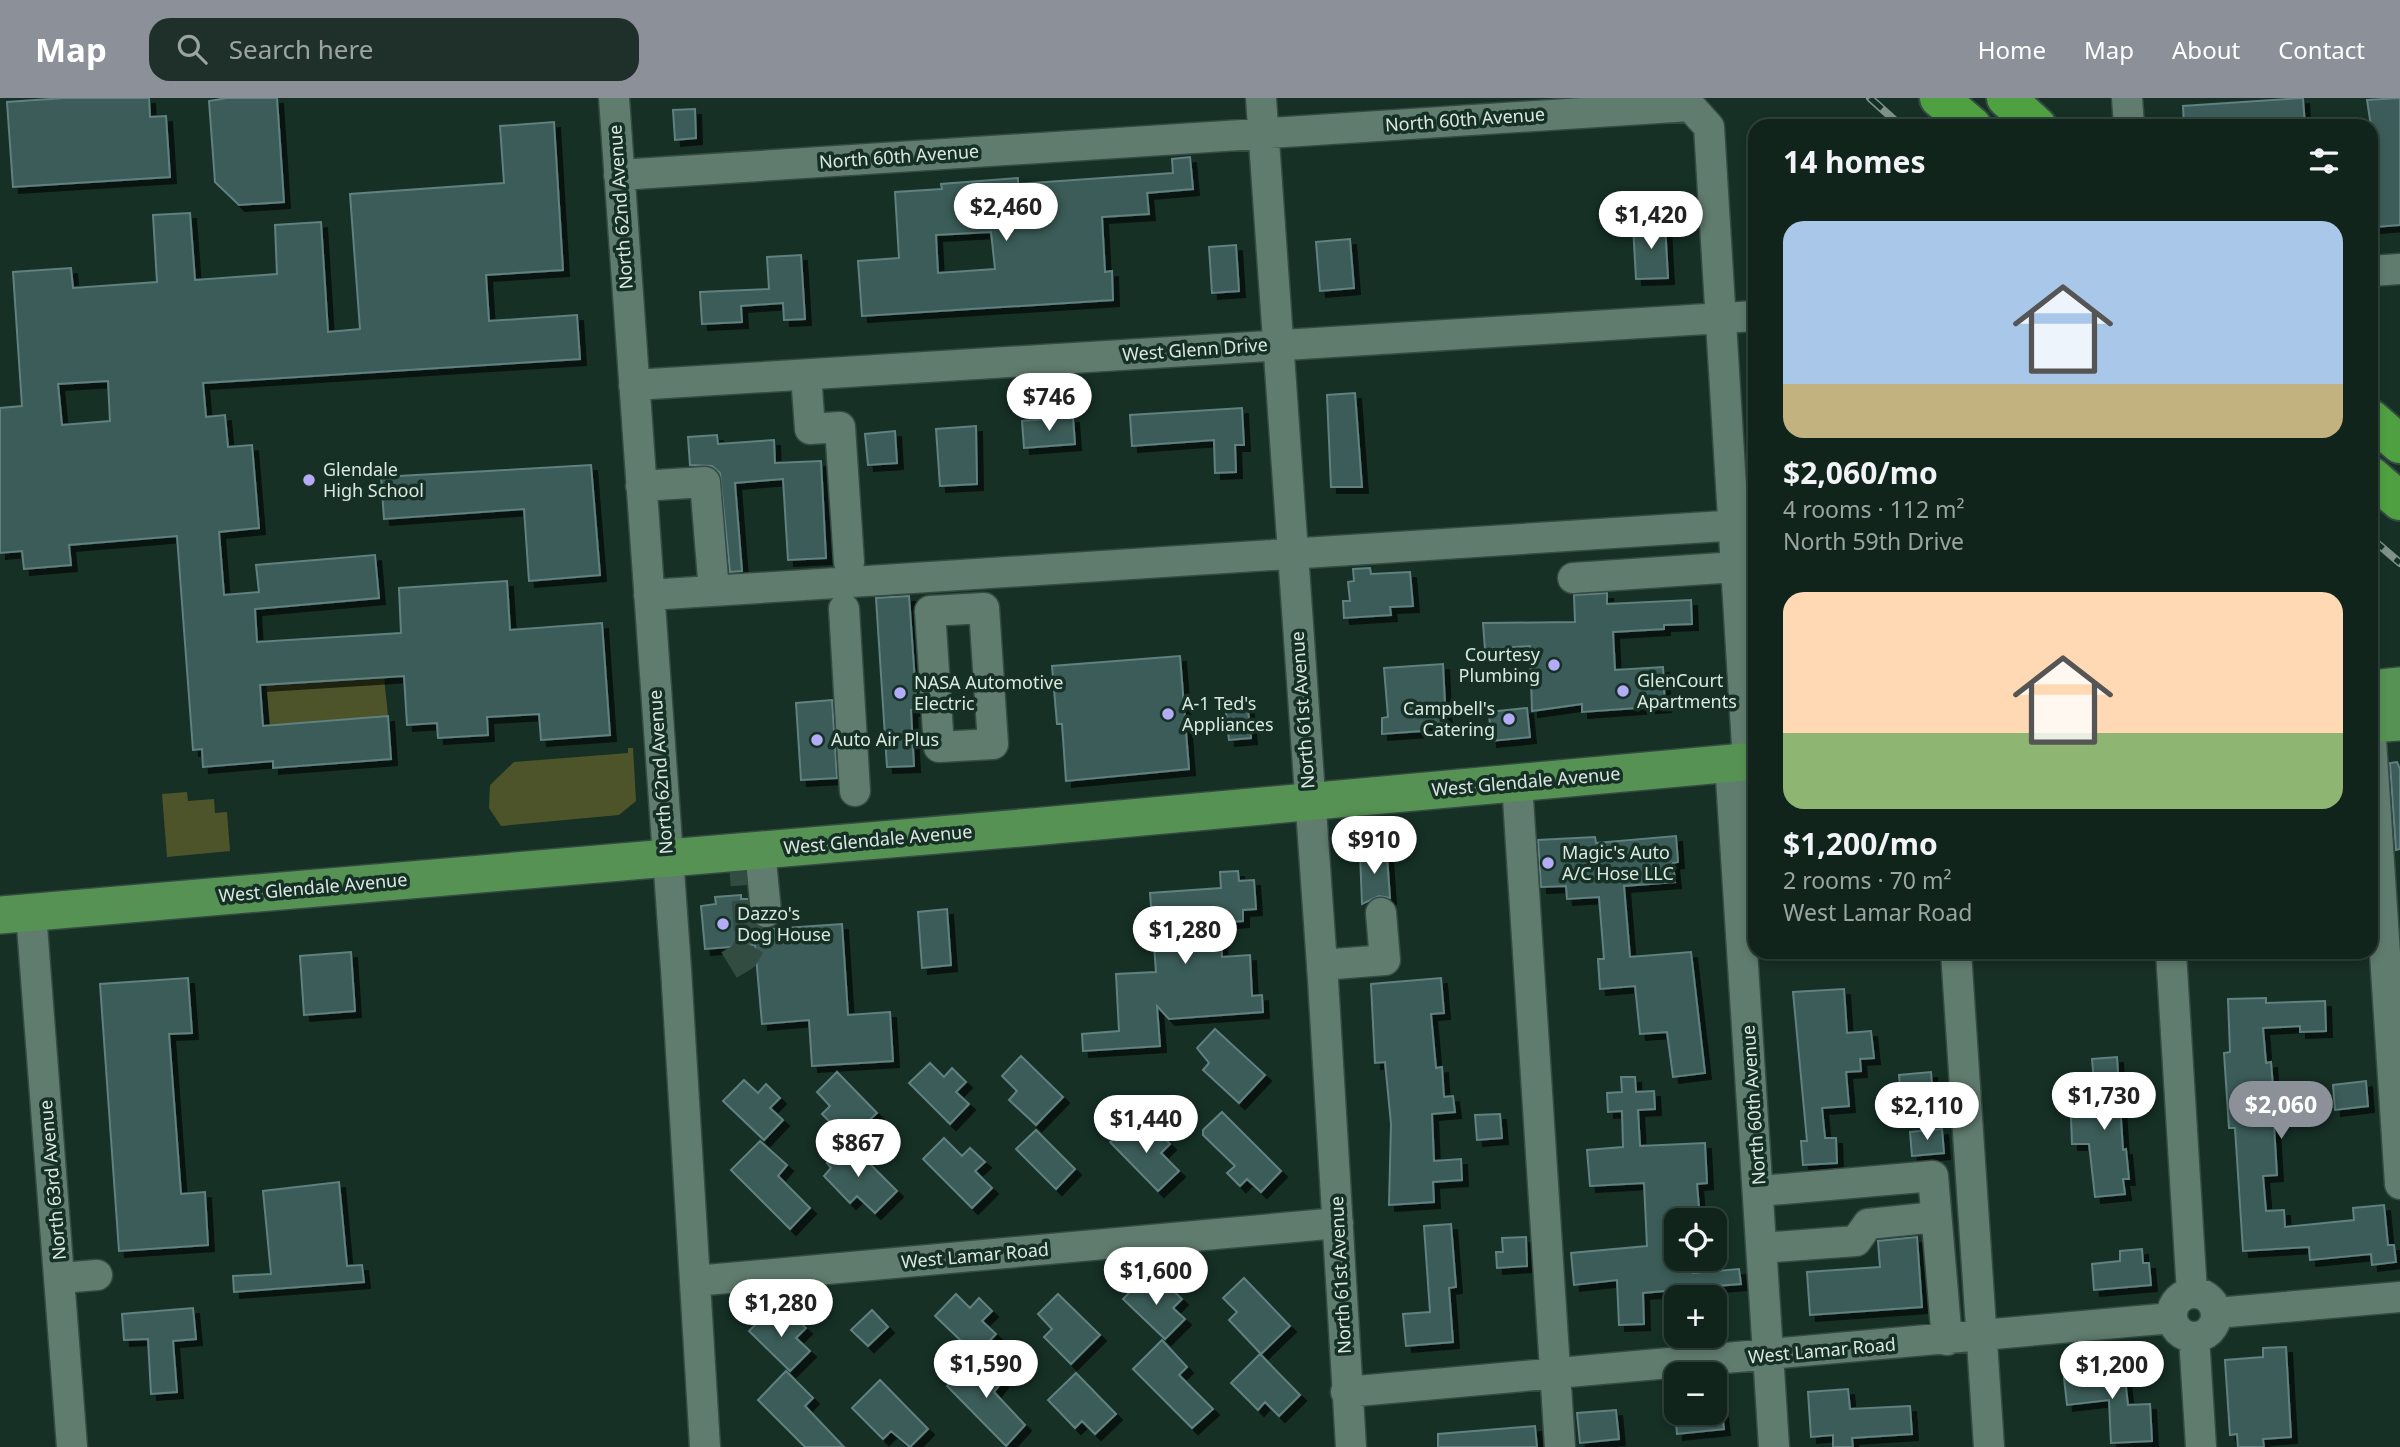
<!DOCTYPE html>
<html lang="en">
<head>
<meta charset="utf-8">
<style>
  body { margin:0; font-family:"Noto Sans",sans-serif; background:#1e3029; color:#f1f3f6; height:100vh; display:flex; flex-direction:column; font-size:26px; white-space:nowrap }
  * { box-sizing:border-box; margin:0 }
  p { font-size:23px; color:#9ca4a3 }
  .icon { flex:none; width:38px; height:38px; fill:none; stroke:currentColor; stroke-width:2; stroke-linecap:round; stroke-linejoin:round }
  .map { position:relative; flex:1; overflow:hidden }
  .side { position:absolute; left:1748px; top:21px; width:630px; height:840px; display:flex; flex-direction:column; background:#10241c; border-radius:21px; box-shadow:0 4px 10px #0003,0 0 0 2px #30413b }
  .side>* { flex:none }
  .tools { position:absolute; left:1664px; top:1110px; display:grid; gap:14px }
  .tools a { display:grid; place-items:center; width:63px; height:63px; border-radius:14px; background:#10241c; box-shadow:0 4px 10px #0003,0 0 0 2px #30413b; font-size:35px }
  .price { position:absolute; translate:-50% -60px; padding:0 16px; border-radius:24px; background:#fff; color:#222; font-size:23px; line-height:46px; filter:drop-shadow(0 2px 4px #0008) }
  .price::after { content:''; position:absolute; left:50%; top:42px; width:21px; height:16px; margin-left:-10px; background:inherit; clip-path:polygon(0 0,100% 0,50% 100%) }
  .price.active { background:#8c9099; color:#fff }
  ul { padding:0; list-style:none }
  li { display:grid; align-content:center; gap:14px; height:371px; padding:0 35px }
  li span { display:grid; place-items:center; height:217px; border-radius:21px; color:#555 }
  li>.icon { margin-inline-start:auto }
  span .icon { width:126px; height:126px; fill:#fffc; stroke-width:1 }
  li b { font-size:30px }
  h2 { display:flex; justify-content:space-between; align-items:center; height:84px; padding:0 35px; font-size:30px }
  header { display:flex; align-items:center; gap:42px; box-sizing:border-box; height:98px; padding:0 35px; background:#8c9099; color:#fff }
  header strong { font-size:33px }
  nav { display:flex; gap:38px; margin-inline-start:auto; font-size:24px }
  .search { width:490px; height:63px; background:#1e3029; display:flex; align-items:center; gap:18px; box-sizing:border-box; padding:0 24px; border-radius:21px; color:#9ca4a3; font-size:26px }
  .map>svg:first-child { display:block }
  .green { fill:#4e542a }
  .building { fill:#3a5b59; stroke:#60817f; stroke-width:2; fill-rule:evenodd; filter:url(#shadow) }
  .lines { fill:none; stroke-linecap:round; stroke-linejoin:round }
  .minor-tunnel { stroke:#334c42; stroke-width:30; stroke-dasharray:30 15; stroke-linecap:butt }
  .minor-casing { stroke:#344a42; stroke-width:33 }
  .major-casing { stroke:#344a42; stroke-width:40 }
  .highway-casing { stroke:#344a42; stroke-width:42 }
  .minor { stroke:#607c6f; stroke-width:30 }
  .major { stroke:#569253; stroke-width:37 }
  .highway { stroke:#4fa041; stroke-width:38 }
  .rail-casing { stroke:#7e9289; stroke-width:8 }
  .rail { stroke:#163026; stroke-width:5; stroke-dasharray:16; stroke-linecap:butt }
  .poi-dot { fill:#b5acf8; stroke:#163026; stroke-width:2.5 }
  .labels { text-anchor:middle; stroke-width:7; stroke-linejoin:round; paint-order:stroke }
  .street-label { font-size:18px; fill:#dae9e2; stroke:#163026 }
  .poi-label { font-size:18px; fill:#dae9e2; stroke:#163026; text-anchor:start }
</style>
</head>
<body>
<header>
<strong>Map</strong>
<div class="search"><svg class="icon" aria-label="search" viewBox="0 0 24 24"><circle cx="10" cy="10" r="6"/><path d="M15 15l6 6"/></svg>Search here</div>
<nav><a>Home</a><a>Map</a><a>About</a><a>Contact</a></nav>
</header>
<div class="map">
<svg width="2400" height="1349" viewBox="0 0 2400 1349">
  <defs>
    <filter id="shadow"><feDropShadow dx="6" dy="6" stdDeviation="0" flood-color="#0009"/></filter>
  </defs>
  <rect width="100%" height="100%" fill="#163026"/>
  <path class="green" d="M384,579L388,618L270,627L266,586Z
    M628,650H633L636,703L619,717L501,728L489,710L490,687L514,664L628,655Z
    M187,694L188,703L214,701L215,715L227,714L230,753L167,759L162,696Z"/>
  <path class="building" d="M65,0H149L150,19L166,18L170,79L13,89L7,4Z
    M227,0H277L284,104L239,107L215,84L209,3Z
    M2303,0L2305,28H2184L2183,8Z
    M2400,0V127L2375,129L2371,28L2367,2Z
    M695,11L696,40L675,42L673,12Z
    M554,24L563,172L486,177L489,223L577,217L580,261L203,285L206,319L225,317L228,349L252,347L259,430L219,434L224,497L259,494L256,467L375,457L379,500L255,511L257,544L401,535L399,490L507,483L510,532L602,525L610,637L541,642L539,616L487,619L488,637L438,640L437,625L407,627L404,578L260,587L263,628L388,618L391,661L273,670V663L203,669L202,651L193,652L177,438L69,447L71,467L24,471L22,453L0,455V310L22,308L13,174L71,170L73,190L157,184L153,117L190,115L195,182L277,176L275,127L321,124L328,234L360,231L350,96L504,85L500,28ZM108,283L110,323L62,327L58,286Z
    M1190,59L1193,91L1147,95L1149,116L1102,119L1105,174L1112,173L1113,202L862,218L858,163L899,160L895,94L942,91L941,86L1018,80V86L1173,75L1172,61ZM991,134L995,171L938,175L936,137Z
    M1665,125L1668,180L1636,181L1633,127Z
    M1350,141L1354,190L1320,193L1316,144Z
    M1236,147L1239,193L1212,195L1209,149Z
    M801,157L805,221L784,222L783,205L741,208L742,224L702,226L700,194L769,191L767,159Z
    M1355,295L1362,389H1331L1327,297Z
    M1242,310L1244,347H1235L1236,374L1215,375L1214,342L1132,348L1130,317Z
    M1073,319L1075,346L1024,350L1022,323Z
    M976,328L977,386L940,388L936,331Z
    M895,333L897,365L868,367L865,336Z
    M717,337L718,346L774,342L775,365L821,363L826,460L788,462L783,381L735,385L742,473L730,474L720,375L712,368L690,367L688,339Z
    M591,367L600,477L529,483L524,411L384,421L381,379Z
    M1370,470L1371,476L1410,474L1413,508L1390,509L1391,517L1344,520L1343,503H1350L1348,484L1354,483L1353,471Z
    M1607,495V506L1691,502L1692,526L1664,527V531L1613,534L1615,572L1663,569L1665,608L1582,614V606L1532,613L1530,548L1485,551L1483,525L1575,524L1574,497Z
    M909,498L917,612H911L914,668L887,669L876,500Z
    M1180,558L1189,671L1066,683L1062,626H1057L1052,568Z
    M1443,566L1446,626L1422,627V633L1382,636V620L1388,619L1384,570Z
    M832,602L837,680L801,682L796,605Z
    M1247,602L1251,640L1229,642L1225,605Z
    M1527,610L1530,639L1491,643L1489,614Z
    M2397,664L2400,671V751L2396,752L2390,665Z
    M1676,738L1678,764L1673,765L1675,784L1624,788L1630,859L1691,854L1705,975L1673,979L1667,934L1640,936L1635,888L1600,891L1598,861H1604L1599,799L1567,801L1566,788L1541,789L1538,742L1595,739L1596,745Z
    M1383,753L1384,759L1387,758L1390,800L1379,798L1362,806L1360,755Z
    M1238,773L1239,783L1254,782L1256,811L1243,812V823L1220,825L1222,859L1250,857L1252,898L1262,897L1263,914L1169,921L1157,908L1160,948L1083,953L1082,936L1119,933L1116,876L1156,874L1150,795L1221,790L1220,774Z
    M741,797V801H747L754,832L842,826L848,917L890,914L893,963L812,968L809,922L762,926L755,847L705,851L701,808L716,806L715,799Z
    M947,811L951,867L922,870L918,814Z
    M351,854L355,913L304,917L300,858Z
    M188,880L192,935L169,936L181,1096L205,1094L208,1147L119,1153L100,886Z
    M1441,880L1444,915L1431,916L1436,970L1442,969L1444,999L1453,998L1455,1014L1432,1016L1434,1063L1461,1061L1462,1082L1433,1084L1434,1104L1389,1107L1391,1026L1385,964L1375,965L1371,886Z
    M1844,891L1847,935L1871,933L1874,960L1860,961L1861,973L1846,974L1849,1008L1822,1010L1825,1040H1836L1837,1065L1803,1067L1801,1043H1807L1793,894Z
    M2266,900V905L2325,903L2326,933L2300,934V928L2263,930L2266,965L2271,964L2276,1026L2274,1027L2277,1077L2263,1078L2266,1113L2284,1112L2285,1129L2354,1122L2353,1110L2384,1107L2388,1147H2394L2396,1164L2372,1167L2371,1156L2310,1162L2309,1149L2243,1153L2235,1030H2229L2224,955L2230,954L2228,901Z
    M1215,931L1265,977L1239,1005L1203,972L1209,965L1197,950Z
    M1021,958L1063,999L1036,1027L1009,1002L1017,993L1002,978Z
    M2117,959L2123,1052L2126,1051L2129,1081H2123L2125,1096L2095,1099L2089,1046H2072L2071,1019L2097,1018L2092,961Z
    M930,965L944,979L952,970L966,984L956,994L969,1006L950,1026L909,985Z
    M837,974L877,1015L848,1042L822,1016L830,1008L817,994Z
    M1931,974L1933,1000L1901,1003L1899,977Z
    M1621,979H1635L1636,994L1654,993L1655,1011L1638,1012L1640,1048L1705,1045L1707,1085L1697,1086L1700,1122H1676V1160H1692L1693,1175L1739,1171L1741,1186L1716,1188L1717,1199H1699L1698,1190L1643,1195L1644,1226L1619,1227L1617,1182L1574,1187L1571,1155L1647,1148L1644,1085L1590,1088L1587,1052L1623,1049L1622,1013L1608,1014L1607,995L1622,994Z
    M744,982L758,995L766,986L780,1000L770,1010L783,1022L764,1042L723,1003Z
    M2366,983L2368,1008L2335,1012L2333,987Z
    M1222,1014L1281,1073L1261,1094L1247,1081L1240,1088L1227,1075L1235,1068L1203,1037V1032Z
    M1500,1016L1502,1040L1477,1042L1475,1017Z
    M1130,1024L1148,1042L1157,1033L1170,1046L1161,1055L1179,1073L1158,1093L1110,1044Z
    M1942,1031L1944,1055L1912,1058L1910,1034Z
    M1036,1032L1075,1071L1056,1091L1016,1051Z
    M944,1040L962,1058L970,1050L985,1064L975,1073L992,1090L972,1110L923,1061Z
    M760,1043L787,1067L778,1078L810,1110L790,1131L731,1072Z
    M848,1044L897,1093L875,1115L857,1098L850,1105L824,1078L831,1070L827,1065Z
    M339,1084L347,1168L362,1167L364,1184L234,1194L233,1178L271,1176L263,1093Z
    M1451,1126L1456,1189L1449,1190L1453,1244L1406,1248L1403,1216L1430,1214L1424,1128Z
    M1526,1139L1527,1168L1497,1170L1496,1154H1503L1502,1140Z
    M1917,1139L1922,1209L1810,1217L1807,1174L1880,1169L1878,1143Z
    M2142,1151L2143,1165H2149L2151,1187L2094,1192L2092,1166L2120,1163V1153Z
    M1244,1180L1290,1228L1261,1256L1229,1222L1237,1214L1223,1200Z
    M1143,1181L1159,1196L1167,1187L1182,1201L1173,1210L1185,1221L1165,1241L1123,1201Z
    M956,1196L970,1210L979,1200L992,1213L982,1223L996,1236L976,1257L935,1218Z
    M1058,1196L1100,1237L1071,1266L1044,1239L1052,1231L1038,1216Z
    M193,1210L196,1241L173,1243L177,1294L151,1296L148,1241L124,1242L122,1216Z
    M770,1212L784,1226L792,1217L806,1230L796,1240L810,1253L790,1273L749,1233Z
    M872,1212L888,1229L868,1248L851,1232Z
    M1162,1242L1187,1269L1179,1277L1213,1311L1192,1330L1133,1271Z
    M2286,1249L2291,1339L2263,1341L2264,1349H2238L2237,1336L2230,1337L2225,1262L2263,1259V1250Z
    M1260,1256L1300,1297L1279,1318L1265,1304L1258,1312L1231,1285Z
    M977,1258L1002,1284L994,1294L1025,1327L1006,1348L947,1288Z
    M2123,1263L2128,1307L2150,1306L2152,1343L2111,1345L2109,1302L2067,1307L2064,1280L2086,1278L2085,1267Z
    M786,1273L813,1300L805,1308L844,1349H805L758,1302Z
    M1076,1275L1116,1316L1095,1336L1082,1323L1075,1330L1048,1302Z
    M880,1282L928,1331L910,1349L891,1333L883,1341L852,1310Z
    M1848,1291L1850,1311L1910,1308L1912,1336L1852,1340L1853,1349H1833V1337L1811,1339L1808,1294Z
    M1616,1312L1619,1341L1580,1345L1577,1315Z
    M1675,1314H1722L1724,1331L1677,1336Z
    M1535,1328L1537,1349H1438V1336Z"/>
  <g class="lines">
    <path class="minor-tunnel" d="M729,867L744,858L750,847L743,753"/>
    <defs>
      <path id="minor" d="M614,0L676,871L705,1349
        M1261,0L1323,882L1351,1349
        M2127,0L2129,28
        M619,77L1690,8L1709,29L1748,664
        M2371,173L2400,171
        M806,277L810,331L840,329L849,464
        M634,287L1755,218
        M641,388L705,384L714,493
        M1573,480L1736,469
        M649,497L1755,426
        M984,510L993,646L939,649L930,513Z
        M844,511L855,693
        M2371,642L2400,1086
        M1730,665L1774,1349
        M1517,685L1560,1349
        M760,752L766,814
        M31,815L72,1349
        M1956,854L1989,1349
        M2171,854L2192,1195
        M1322,867L1385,862L1381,815
        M1760,1093L1933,1078L1947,1242
        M1762,1150L1856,1143L1868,1126L1936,1119
        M61,1180L97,1177
        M695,1183L1338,1125
        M2172 1217a22 22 0 1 1 44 0a22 22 0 1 1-44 0Z
        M2216,1215L2400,1199
        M2194,1239L2201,1349
        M1346,1294L2172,1220"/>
      <path id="major" d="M2371,591L2400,588
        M2371,626L2400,624
        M0,817L1032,729L1755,663"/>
      <path id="highway" d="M1939,0L1972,28
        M2006,0L2037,28
        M2371,321L2400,346
        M2371,378L2400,403"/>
    </defs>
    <use href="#minor" class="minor-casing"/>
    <use href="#major" class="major-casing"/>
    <use href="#highway" class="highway-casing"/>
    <use href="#minor" class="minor"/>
    <use href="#major" class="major"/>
    <use href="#highway" class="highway"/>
    <defs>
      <path id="rail" d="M1870,0L1901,28
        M2371,440L2400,465"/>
    </defs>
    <use href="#rail" class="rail-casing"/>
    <use href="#rail" class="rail"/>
  </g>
  <g class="poi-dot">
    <circle cx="309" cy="382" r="7"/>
    <circle cx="1554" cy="567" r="7"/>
    <circle cx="1623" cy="593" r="7"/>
    <circle cx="900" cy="595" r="7"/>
    <circle cx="1168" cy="616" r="7"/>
    <circle cx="1509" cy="621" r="7"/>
    <circle cx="817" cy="642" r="7"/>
    <circle cx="1548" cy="765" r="7"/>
    <circle cx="723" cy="826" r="7"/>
  </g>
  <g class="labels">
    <g class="street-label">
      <text transform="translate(1465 22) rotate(-4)" y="6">North 60th Avenue</text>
      <text transform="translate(899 59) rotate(-4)" y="6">North 60th Avenue</text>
      <text transform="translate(621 109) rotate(-94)" y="6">North 62nd Avenue</text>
      <text transform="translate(1195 252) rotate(-4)" y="6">West Glenn Drive</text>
      <text transform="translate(1303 612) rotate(-94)" y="6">North 61st Avenue</text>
      <text transform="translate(661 674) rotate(-94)" y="6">North 62nd Avenue</text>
      <text transform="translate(1526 684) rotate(-5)" y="6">West Glendale Avenue</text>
      <text transform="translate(878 742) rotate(-5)" y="6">West Glendale Avenue</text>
      <text transform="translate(313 790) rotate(-5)" y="6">West Glendale Avenue</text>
      <text transform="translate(1754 1007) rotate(-94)" y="6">North 60th Avenue</text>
      <text transform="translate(53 1082) rotate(-95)" y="6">North 63rd Avenue</text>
      <text transform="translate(975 1158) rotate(-5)" y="6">West Lamar Road</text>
      <text transform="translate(1341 1177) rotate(-93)" y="6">North 61st Avenue</text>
      <text transform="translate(1822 1253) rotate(-5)" y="6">West Lamar Road</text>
    </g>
    <g class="poi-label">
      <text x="323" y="378">Glendale<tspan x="323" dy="21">High School</tspan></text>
      <text x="1540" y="563" text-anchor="end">Courtesy<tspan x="1540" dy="21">Plumbing</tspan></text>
      <text x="1637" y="589">GlenCourt<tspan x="1637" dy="21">Apartments</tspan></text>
      <text x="914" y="591">NASA Automotive<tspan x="914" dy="21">Electric</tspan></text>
      <text x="1182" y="612">A-1 Ted's<tspan x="1182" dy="21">Appliances</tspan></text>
      <text x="1495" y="617" text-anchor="end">Campbell's<tspan x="1495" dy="21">Catering</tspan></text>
      <text x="831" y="648">Auto Air Plus</text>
      <text x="1562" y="761">Magic's Auto<tspan x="1562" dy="21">A/C Hose LLC</tspan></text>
      <text x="737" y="822">Dazzo's<tspan x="737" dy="21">Dog House</tspan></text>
    </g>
  </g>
</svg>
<div class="tools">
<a><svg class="icon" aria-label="locate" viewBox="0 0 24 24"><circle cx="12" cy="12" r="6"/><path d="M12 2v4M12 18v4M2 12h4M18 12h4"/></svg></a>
<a>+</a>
<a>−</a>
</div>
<b class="price" style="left:1006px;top:145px">$2,460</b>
<b class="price" style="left:1651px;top:153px">$1,420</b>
<b class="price" style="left:1049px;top:335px">$746</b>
<b class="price" style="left:1374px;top:778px">$910</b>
<b class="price" style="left:1185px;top:868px">$1,280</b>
<b class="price" style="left:2104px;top:1034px">$1,730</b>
<b class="price active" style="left:2281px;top:1043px">$2,060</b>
<b class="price" style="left:1927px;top:1044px">$2,110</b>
<b class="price" style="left:1146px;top:1057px">$1,440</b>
<b class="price" style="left:858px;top:1081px">$867</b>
<b class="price" style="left:1156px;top:1209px">$1,600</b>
<b class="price" style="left:781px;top:1241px">$1,280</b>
<b class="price" style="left:986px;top:1302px">$1,590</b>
<b class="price" style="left:2112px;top:1303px">$1,200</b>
<section class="side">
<h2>14 homes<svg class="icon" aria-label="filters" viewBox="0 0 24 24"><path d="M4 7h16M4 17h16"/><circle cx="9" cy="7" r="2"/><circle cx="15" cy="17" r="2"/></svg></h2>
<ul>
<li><span style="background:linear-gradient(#a9c7e8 75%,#c2b280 0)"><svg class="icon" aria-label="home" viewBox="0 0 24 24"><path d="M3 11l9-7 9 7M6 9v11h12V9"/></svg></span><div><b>$2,060/mo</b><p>4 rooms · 112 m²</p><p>North 59th Drive</p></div></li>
<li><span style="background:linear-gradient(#ffd9b3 65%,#8fb573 0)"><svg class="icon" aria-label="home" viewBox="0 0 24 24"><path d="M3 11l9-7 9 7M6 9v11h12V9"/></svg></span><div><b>$1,200/mo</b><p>2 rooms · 70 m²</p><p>West Lamar Road</p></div></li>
</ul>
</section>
</div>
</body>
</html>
